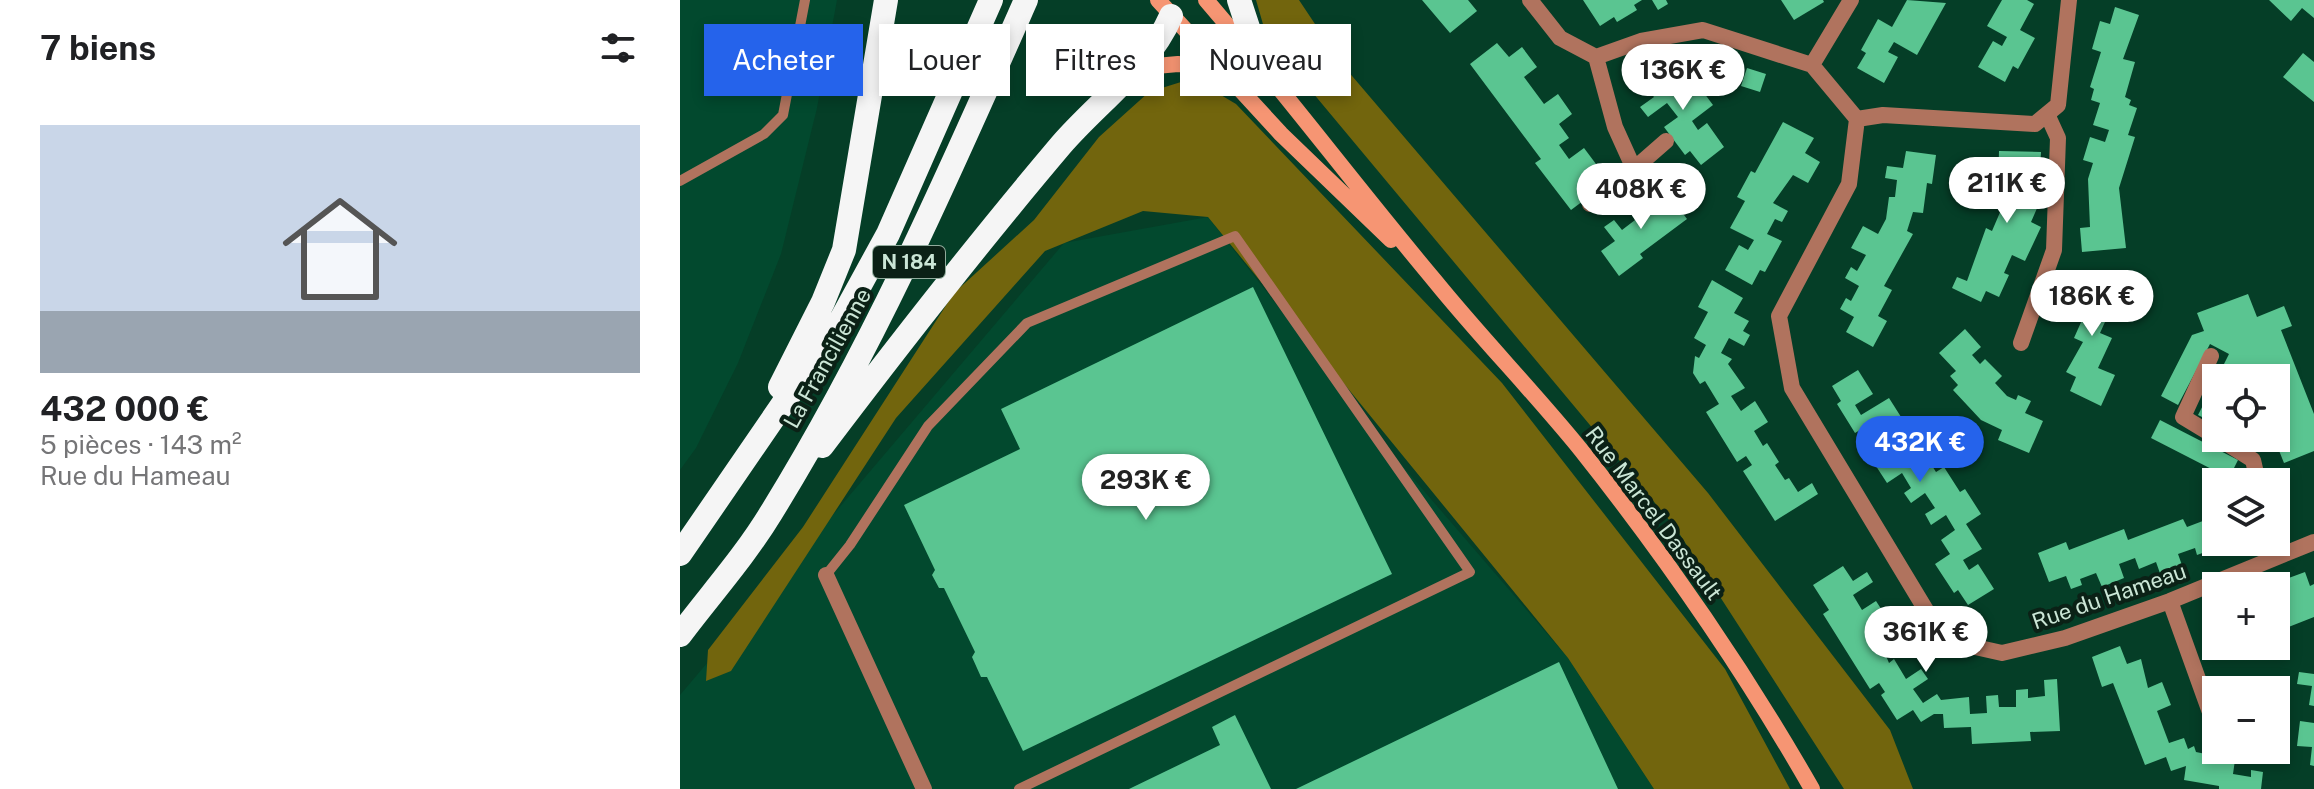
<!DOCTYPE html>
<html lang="fr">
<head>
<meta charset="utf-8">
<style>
  body { margin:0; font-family:"Public Sans",sans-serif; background:#f2f2f2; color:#202124; height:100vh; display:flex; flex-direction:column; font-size:30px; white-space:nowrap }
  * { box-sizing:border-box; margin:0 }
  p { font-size:26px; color:#757577 }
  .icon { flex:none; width:44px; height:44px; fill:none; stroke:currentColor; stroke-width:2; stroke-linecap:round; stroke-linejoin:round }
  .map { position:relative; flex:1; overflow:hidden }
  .panel { display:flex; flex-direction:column; background:#fff; width:680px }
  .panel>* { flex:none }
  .guide { position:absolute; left:24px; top:24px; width:760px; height:72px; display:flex; gap:16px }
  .tools { position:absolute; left:1522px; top:364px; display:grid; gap:16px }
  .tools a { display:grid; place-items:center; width:88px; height:88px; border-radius:0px; background:#fff; box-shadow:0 4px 12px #0003; font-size:40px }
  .price { position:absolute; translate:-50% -68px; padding:0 18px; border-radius:28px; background:#fff; color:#222; font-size:26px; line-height:52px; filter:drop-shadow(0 2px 4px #0008) }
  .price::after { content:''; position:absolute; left:50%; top:48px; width:24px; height:18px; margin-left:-12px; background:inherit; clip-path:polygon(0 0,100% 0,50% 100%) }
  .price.selected { background:#2563eb; color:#fff }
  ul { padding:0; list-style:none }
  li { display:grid; align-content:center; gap:16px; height:424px; padding:0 40px }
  li span { display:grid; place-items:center; height:248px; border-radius:0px; color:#555 }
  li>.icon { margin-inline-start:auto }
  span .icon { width:144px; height:144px; fill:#fffc; stroke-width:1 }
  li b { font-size:34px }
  h2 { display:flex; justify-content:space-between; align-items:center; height:96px; padding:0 40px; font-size:34px }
  .pill { padding:0 28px; border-radius:0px; background:#fff; box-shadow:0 4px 12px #0003; font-size:28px; line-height:72px }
  .pill.selected { background:#2563eb; color:#fff }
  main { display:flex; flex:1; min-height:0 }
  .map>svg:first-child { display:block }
  .built { fill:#02492e }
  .forest { fill:#72650d }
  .building { fill:#5ac591 }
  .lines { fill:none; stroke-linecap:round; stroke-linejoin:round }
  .lane { stroke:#b0735e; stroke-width:10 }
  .street { stroke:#b0735e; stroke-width:16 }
  .secondary { stroke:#f69573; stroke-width:16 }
  .highway { stroke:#f5f5f5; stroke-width:24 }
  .labels { text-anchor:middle; stroke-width:8; stroke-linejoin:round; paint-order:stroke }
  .shield { fill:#0b2116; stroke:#91ab9c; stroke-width:2 }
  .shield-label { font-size:20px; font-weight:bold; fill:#cbe6d6 }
  .street-label { font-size:22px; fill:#cbe6d6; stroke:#0b2116 }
</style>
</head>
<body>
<main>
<section class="panel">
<h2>7 biens<svg class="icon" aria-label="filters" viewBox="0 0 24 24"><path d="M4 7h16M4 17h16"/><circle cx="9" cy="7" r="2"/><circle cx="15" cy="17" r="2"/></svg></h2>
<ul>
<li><span style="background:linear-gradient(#c9d6e8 75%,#9aa5b1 0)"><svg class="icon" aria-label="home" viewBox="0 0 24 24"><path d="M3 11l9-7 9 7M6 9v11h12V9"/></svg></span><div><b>432 000 €</b><p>5 pièces · 143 m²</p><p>Rue du Hameau</p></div></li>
</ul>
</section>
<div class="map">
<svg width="1634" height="789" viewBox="0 0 1634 789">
  <rect width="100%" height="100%" fill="#053e27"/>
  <path class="built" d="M0,0H157L137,108L101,254L58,363L16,448L0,470Z
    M528,217L726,470L888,658L974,789H0V695L384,243Z"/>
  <path class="forest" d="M576,0H619L661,63L1028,493L1210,730L1233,789H1164L995,527L587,38Z
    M501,82H519L556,104L822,383L1045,669L1110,789H974L888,658L528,217L463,211L365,251L216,418L51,671L26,681L28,650L123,527L274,293L354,220L419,137L469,92Z"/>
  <path class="building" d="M742,0H788L797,11L770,33Z
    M903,0H962L954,5L957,10L937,22L934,17L920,26Z
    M972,0H986L988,4L978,10Z
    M1101,0H1143L1144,2L1114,20Z
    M1227,0L1266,3L1237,55L1214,42L1208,52L1218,57L1204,83L1177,68L1186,53L1181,50L1198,19L1212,27Z
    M1322,0H1347L1354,4L1340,30L1355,38L1338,69L1333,66L1325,82L1298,67L1313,41L1322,46L1327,37L1307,26Z
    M1589,0H1634V18L1622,8L1611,21Z
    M1435,7L1459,15L1443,59L1455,62L1445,97L1451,100L1449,105L1457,108L1448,135L1455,137L1439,188L1446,248L1402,252L1400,228L1410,227L1408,179L1413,163L1403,160L1410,137L1425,142L1429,130L1413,125L1420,103L1411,100L1414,89L1410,87L1421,52L1412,49L1420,21L1430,24Z
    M817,43L829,57L842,47L857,67L844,77L864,104L878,94L892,114L879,124L889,138L879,145L889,159L904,148L919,168L905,178L915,192L891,210L855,163L861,159L790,64Z
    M1623,53L1634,62V102L1603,77Z
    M992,62L1009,86L1015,81L1033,105L1012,121L1018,130L1027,123L1044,147L1021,165L1010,151L1005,155L984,127L998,117L987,103L968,117L960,107L974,97L963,83Z
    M1067,68L1086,74L1080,92L1061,86Z
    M1103,122L1134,138L1125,153L1140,162L1128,183L1113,175L1093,203L1108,211L1102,222L1095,219L1087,234L1102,241L1085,272L1080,270L1072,285L1045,270L1059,245L1068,250L1074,240L1050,228L1065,201L1057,197L1071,171L1075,173Z
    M1226,151L1256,155L1252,184L1247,183L1243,213L1233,212L1227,231L1233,234L1204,286L1212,290L1198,316L1207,321L1193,347L1166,332L1174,317L1160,309L1166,298L1171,301L1179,286L1165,278L1171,267L1177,271L1186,255L1171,248L1183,226L1198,234L1206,219L1209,197H1215L1217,180L1205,178L1207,166L1223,168Z
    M1319,151L1361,152L1358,206L1351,222L1361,227L1345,261L1332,255L1324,273L1329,275L1319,297L1306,291L1301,302L1272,288L1277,277L1287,281L1306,228L1312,231L1321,210L1309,205L1318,186Z
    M965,191L976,205L989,195L1007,219L960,254L963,258L939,276L921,251L935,241L924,227L934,220L942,230L955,220L946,206Z
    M1396,270L1439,291L1420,333L1432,338L1418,368L1435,375L1421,406L1390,391L1396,377L1386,372L1403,342L1394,338L1406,311L1393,306L1400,291L1389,286Z
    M1032,280L1063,298L1054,313L1069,321L1063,331L1070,335L1064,346L1049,338L1041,353L1052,359L1048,364L1065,388L1051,396L1061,411L1075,401L1088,422L1074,431L1083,446L1087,443L1099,462L1095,465L1105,480L1109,478L1118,492L1132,483L1138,494L1095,521L1063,471L1072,465L1066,456L1057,462L1026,412L1039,404L1025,381L1020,384L1013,373L1015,356L1019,358L1026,345L1014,338L1028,312L1018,307Z
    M573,287L712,574L343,751L307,677H301L292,657L295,652L264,588H259L252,575L255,570L224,505L340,449L321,409Z
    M1568,294L1577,317L1604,306L1612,326L1601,330L1634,414V451L1604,463L1594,438L1596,378H1572L1567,365L1559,378H1537L1549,354L1530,344L1498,405L1481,396L1512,335L1524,331L1517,313Z
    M1285,329L1301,347L1292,355L1300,364L1305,359L1322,376L1315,383L1327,396L1336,400L1338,395L1351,401L1345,413L1363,421L1349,453L1318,440L1322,430L1301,420L1273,390L1278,385L1270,376L1276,371L1259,353Z
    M1178,370L1193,394L1175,405L1181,415L1209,398L1256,472L1264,467L1280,492L1285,489L1301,514L1286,524L1302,549L1283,560L1289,570L1298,564L1314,589L1288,605L1278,590L1274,593L1255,564L1270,554L1261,540L1275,530L1266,515L1251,525L1245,514L1255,508L1245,493L1231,503L1224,493L1231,488L1222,473L1207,483L1194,463L1209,453L1190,424L1175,433L1157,404L1161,401L1152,386Z
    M1536,380V424L1518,415Z
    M1480,420L1558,460L1549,478L1471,438Z
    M1536,516V542H1552L1517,555L1515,548L1498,554L1503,568L1481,576L1476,562L1459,569L1455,558L1439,564L1444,578L1422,587L1416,573L1400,579L1402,585L1391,589L1386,576L1369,582L1358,553L1386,542L1389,550L1444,529L1448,540L1503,519L1507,527Z
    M1163,566L1173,581L1187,572L1193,582L1173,595L1182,610L1196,601L1209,621L1195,630L1209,663L1214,659L1226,679L1241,669L1248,679L1233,689L1243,703L1257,694L1261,700L1289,697L1290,714L1307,713L1306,696L1318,695L1319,707H1336V690L1348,689V698L1365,696L1364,680L1377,679L1380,731L1350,732L1351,741L1292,744L1291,727L1264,728L1263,714H1254L1241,722L1233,710L1217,720L1201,695L1205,692L1199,683L1190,689L1143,614L1149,610L1133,585Z
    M1625,572L1630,586L1634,584V617L1596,632V599L1608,594L1603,580Z
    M1440,646L1447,664L1461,659L1468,688L1482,682L1491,705L1477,711L1489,743L1504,738L1508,749L1514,746L1516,752L1555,760L1553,774L1571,777V770L1583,772L1581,789H1539V786L1504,780L1506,766L1491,771L1486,757L1465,765L1433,683L1422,687L1412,657Z
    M1564,646H1590L1591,650L1570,658Z
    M879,662L938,789H616Z
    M1619,672L1634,674V706L1629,705L1632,686L1617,684Z
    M555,715L591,789H449L540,745L532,727Z
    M1620,721L1634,723V766L1630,765L1632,747L1617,746Z"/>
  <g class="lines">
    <path class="lane" d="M0,181L84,134L103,115L125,0
      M146,575L170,545L248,426L347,323L555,236L790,572L339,789"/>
    <path class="street" d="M850,0L880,38L916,57L961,41L1023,30L1132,65L1177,119
      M1389,0L1378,105L1355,124L1203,115L1177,119L1169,184L1099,316L1112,388L1264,640L1322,653L1385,638L1490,601L1634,542
      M1132,65L1171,0
      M954,169L986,141
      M910,204L954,169L935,127L916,57
      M1341,343L1374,250L1378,138L1367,114
      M1531,356L1503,417L1536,437
      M1538,438L1573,460L1578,482
      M146,575L244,789
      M1490,601L1536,729"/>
    <path class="secondary" d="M478,0L601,134L711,240
      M526,0C605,92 677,188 755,281C802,339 854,392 901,450C986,557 1064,670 1132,789
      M454,68L498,64L538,68"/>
    <path class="highway" d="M559,0L579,61
      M100,387L143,302L164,250L206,0
      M142,446C220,343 298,243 381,145C417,103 469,67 491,16
      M0,554L162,318L208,234L311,0
      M0,635C30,595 65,556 91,513C192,350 269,174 346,0"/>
  </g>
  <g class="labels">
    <rect class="shield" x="193" y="246" width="72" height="32" rx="6"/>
    <g class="shield-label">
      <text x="229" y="269">N 184</text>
    </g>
    <g class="street-label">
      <text transform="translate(147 358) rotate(-61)" y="8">La Francilienne</text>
      <text transform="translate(974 513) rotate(53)" y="8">Rue Marcel Dassault</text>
      <text transform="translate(1429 596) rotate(-19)" y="8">Rue du Hameau</text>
    </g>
  </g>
</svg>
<div class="tools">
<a><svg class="icon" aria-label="locate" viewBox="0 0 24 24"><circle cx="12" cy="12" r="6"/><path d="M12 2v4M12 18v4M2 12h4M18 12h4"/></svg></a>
<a><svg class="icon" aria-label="layers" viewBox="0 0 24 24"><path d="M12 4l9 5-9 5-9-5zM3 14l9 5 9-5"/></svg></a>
<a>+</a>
<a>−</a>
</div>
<b class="price" style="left:1003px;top:112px">136K €</b>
<b class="price" style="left:1327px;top:225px">211K €</b>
<b class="price" style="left:961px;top:231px">408K €</b>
<b class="price" style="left:1412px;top:338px">186K €</b>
<b class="price selected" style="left:1240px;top:484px">432K €</b>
<b class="price" style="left:466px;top:522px">293K €</b>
<b class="price" style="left:1246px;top:674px">361K €</b>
<div class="guide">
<a class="pill selected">Acheter</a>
<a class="pill">Louer</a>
<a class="pill">Filtres</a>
<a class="pill">Nouveau</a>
</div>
</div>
</main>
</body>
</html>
